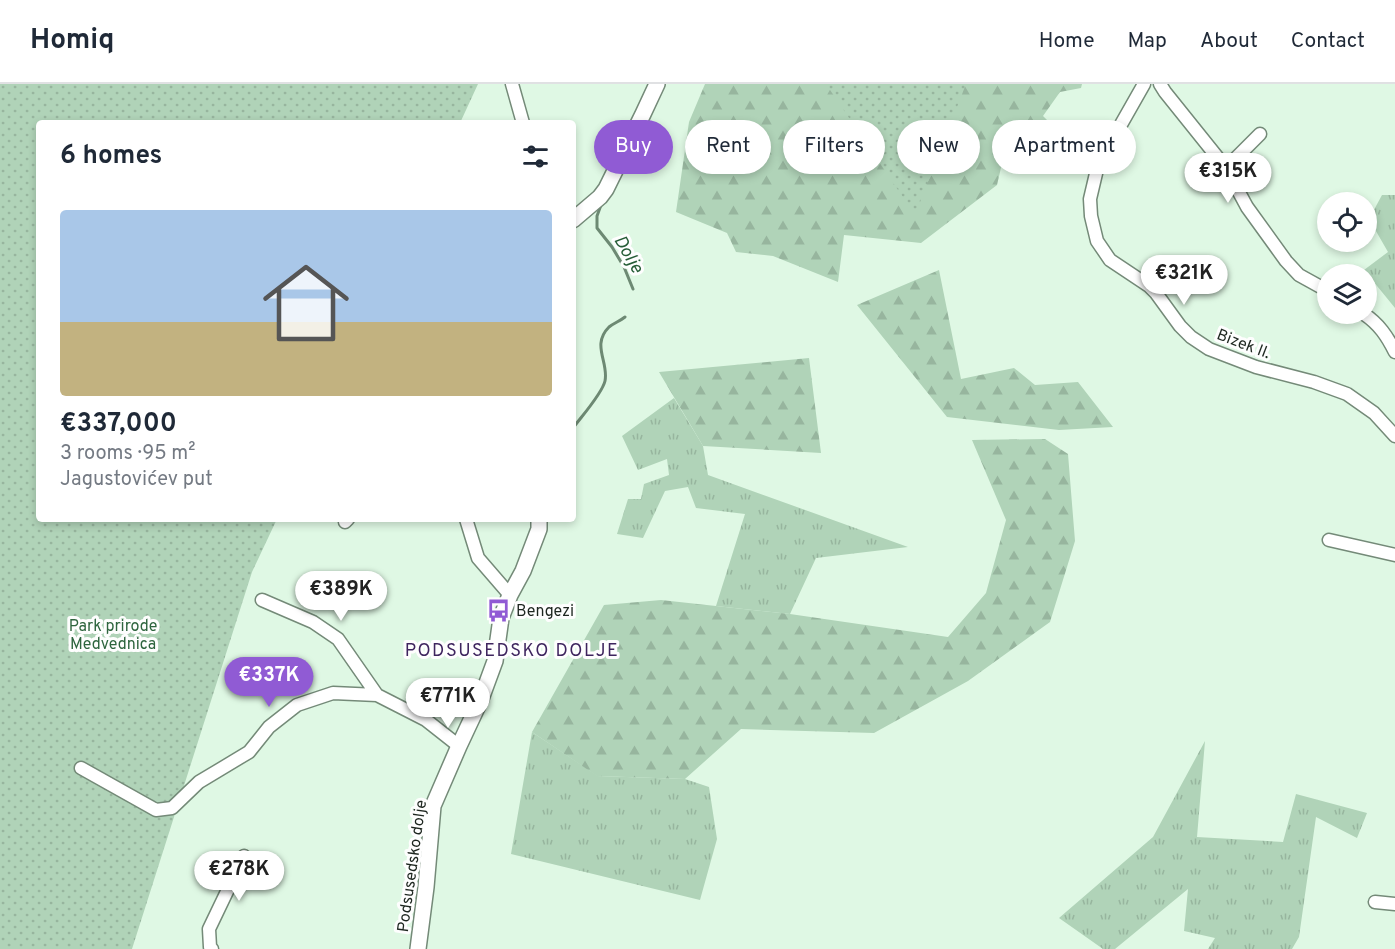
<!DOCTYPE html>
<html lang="en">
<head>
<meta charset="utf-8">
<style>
  body { margin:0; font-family:Overpass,sans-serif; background:#f2f2f3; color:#1f2937; height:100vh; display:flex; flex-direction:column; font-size:22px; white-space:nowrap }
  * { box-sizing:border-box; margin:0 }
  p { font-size:20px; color:#747a83 }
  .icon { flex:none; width:33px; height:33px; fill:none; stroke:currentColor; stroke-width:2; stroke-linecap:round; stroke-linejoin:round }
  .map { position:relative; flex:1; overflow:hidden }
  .drawer { position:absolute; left:36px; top:36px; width:540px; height:402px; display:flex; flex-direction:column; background:#fff; border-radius:6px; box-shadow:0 3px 9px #0003 }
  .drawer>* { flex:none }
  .banner { position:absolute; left:594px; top:36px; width:570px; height:54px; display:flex; gap:12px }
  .controls { position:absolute; left:1317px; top:108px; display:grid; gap:12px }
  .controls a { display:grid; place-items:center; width:60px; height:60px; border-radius:50%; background:#fff; box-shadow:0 3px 9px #0003; font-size:30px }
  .price { position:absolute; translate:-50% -51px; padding:0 14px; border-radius:21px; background:#fff; color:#222; font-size:20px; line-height:39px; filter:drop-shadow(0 2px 3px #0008) }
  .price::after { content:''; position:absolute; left:50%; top:36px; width:18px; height:14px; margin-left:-9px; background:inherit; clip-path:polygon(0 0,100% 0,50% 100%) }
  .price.current { background:#905bd4; color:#fff }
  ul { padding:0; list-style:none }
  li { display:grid; align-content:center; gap:12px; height:318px; padding:0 24px }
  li+li { border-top:2px solid #e0e1e3 }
  li span { display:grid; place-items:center; height:186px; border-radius:6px; color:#555 }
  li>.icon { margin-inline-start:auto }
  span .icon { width:108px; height:108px; fill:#fffc; stroke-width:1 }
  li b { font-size:26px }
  h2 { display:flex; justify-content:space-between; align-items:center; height:72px; padding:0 24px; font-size:26px }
  .tag { padding:0 21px; border-radius:27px; background:#fff; box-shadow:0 3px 9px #0003; font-size:21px; line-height:54px }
  .tag.current { background:#905bd4; color:#fff }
  header { display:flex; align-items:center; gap:36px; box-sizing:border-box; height:84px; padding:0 30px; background:#fff; border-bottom:2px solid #e0e1e3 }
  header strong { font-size:28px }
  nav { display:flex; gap:33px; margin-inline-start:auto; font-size:21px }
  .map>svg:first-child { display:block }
  .grass { fill:url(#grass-tufts) }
  .forest { fill:url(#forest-firs) }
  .park { fill:url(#park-dots) }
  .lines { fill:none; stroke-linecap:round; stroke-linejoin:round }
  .stream { stroke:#6d8973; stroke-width:3 }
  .minor-casing { stroke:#748a78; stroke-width:15 }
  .tertiary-casing { stroke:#748a78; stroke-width:18 }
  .minor { stroke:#fff; stroke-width:12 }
  .tertiary { stroke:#fff; stroke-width:15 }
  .labels { text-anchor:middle; stroke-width:6; stroke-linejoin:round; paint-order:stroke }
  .street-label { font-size:16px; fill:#1d261f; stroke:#fefefe }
  .poi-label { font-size:16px; fill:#1d261f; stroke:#fefefe; text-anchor:start }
  .park-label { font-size:16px; fill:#2e653e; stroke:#fefefe }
  .water-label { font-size:18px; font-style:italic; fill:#265d37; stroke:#fefefe }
  .neighbourhood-label { font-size:18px; letter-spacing:1.5px; fill:#3e255e; stroke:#fefefe }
</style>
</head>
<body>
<header>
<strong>Homiq</strong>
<nav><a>Home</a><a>Map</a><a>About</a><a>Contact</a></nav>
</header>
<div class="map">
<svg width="1395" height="865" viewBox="0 0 1395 865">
  <defs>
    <pattern id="grass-tufts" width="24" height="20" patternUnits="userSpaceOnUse" patternTransform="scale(1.5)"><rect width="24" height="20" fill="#b0d3b8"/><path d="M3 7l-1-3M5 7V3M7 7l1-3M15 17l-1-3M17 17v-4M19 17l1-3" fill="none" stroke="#97b59e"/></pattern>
    <pattern id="forest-firs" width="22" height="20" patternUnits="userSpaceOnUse" patternTransform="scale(1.5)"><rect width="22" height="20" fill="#b0d3b8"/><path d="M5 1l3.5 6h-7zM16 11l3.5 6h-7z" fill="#97b59e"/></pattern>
    <pattern id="park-dots" width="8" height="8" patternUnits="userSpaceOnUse" patternTransform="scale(1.5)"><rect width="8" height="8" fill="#b0d3b8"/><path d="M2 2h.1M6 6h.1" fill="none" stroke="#97b59e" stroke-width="1.8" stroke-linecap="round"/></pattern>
  </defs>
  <rect width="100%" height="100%" fill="#dff8e4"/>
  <path class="grass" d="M1382,111H1395V224L1364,186L1388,168L1369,135Z
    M674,314L703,362L708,391L908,463L816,474L790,530L716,522L745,430L696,424L688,403L665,407L643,454L617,450L628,415H641L644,400L669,391L667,375L638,386L622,352Z
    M532,648L598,692L685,695L709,703L717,755L700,816L511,770Z
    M1205,657L1197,753L1283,758L1296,710L1367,729L1357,754L1316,733L1299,853L1292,865H1208L1215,854L1184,847L1188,805L1115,865H1103L1059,834L1153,753Z"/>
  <path class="forest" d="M705,0H1082L1081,4L1060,8L1043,32L1066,55L1041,86L1008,88L1003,75L997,101L921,159L844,151L838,198L773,172L736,168L727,149L676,128L689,38Z
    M939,186L961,295L1014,284L1035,301L1078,298L1113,343L1059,346L947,333L857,221Z
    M809,274L821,369L703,362L659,288Z
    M1045,355L1068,370L1075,457L1050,538L968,597L874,649L741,645L685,695L597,692L532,648L604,521L661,516L790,530L948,553L986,509L1006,436L972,356Z"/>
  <path class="park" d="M0,0H478L460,39H39V435H277L252,488L132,865H0Z
    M826,0H966L915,131Z"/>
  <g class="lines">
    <path class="stream" d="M601,121L597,132V144L612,163L624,183L633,205
      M573,344C581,333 602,310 605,297C609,278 591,261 609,243C614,239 620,237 625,233"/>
    <defs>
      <path id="minor" d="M512,0L523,39
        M1144,0L1098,81L1090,115L1091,132L1097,157L1110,176L1149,202L1156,209L1180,242L1191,253L1209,265L1256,283L1314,298L1347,310L1374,329L1395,352
        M1160,0L1165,8L1226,84L1247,123L1286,177L1299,191L1328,207
        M1226,84L1260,50
        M1364,230C1379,240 1387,252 1395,268
        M466,435L478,474L510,511
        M345,438L348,435
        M1329,456L1395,471
        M262,516L313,538L338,555L377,611
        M81,684L156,726L172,724L199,698L249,668L269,643L297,621L333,609L377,611L426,636L459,662
        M1375,818L1395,820
        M212,865L210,863L209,845L244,772"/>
      <path id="tertiary" d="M573,136L600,113L606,105L643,30L657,0
        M418,865L426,803L433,722L459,662L481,615L495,577L501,534L510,511L523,487L539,445V435"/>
    </defs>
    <use href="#minor" class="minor-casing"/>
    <use href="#tertiary" class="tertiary-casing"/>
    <use href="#minor" class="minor"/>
    <use href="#tertiary" class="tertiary"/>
  </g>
  <defs>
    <symbol id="bus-bare" viewBox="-9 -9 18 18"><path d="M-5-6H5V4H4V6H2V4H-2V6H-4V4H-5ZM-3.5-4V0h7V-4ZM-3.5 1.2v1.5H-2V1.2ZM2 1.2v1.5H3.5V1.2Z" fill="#905bd4" stroke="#fefefe" stroke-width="2.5" paint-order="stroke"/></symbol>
  </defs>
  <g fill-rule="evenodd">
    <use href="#bus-bare" x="482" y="510" width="33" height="33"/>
  </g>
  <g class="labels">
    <g class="street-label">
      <text transform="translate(1244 259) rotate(21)" y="6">Bizek II.</text>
      <text transform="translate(411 782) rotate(-82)" y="6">Podsusedsko dolje</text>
    </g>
    <g class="poi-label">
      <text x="516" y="532">Bengezi</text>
    </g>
    <g class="park-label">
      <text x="113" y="547">Park prirode<tspan x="113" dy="18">Medvednica</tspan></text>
    </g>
    <g class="water-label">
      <text transform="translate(629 170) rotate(60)" y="6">Dolje</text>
    </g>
    <g class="neighbourhood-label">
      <text x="512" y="572">PODSUSEDSKO DOLJE</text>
    </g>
  </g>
</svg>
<div class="controls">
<a><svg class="icon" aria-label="locate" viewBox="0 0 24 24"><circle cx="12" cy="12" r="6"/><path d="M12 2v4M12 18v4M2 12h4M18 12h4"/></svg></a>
<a><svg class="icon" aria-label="layers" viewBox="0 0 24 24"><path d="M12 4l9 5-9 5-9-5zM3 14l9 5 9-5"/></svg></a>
</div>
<b class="price" style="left:1228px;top:120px">€315K</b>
<b class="price" style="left:1184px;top:222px">€321K</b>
<b class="price" style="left:341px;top:538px">€389K</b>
<b class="price current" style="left:269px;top:624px">€337K</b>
<b class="price" style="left:448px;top:645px">€771K</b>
<b class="price" style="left:239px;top:818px">€278K</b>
<div class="banner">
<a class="tag current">Buy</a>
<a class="tag">Rent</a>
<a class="tag">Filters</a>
<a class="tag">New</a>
<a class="tag">Apartment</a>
</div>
<section class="drawer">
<h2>6 homes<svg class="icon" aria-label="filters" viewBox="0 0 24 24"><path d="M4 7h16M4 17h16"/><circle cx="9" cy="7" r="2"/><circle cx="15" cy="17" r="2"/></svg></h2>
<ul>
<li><span style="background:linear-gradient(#a9c7e8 60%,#c2b280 0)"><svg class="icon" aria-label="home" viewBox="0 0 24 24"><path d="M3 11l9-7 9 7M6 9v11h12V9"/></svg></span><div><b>€337,000</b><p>3 rooms · 95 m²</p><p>Jagustovićev put</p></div></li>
</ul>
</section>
</div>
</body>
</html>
